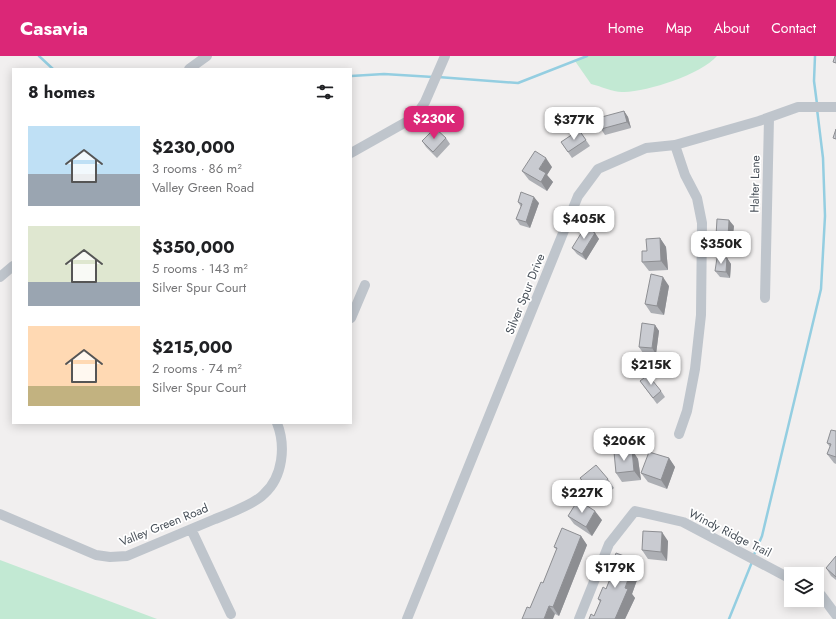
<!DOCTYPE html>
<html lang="en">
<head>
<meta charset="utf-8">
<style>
  body { margin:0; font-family:Jost,sans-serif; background:#f6f6f6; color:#202124; height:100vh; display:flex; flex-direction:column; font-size:15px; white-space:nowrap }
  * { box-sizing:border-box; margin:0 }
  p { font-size:13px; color:#757577 }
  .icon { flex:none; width:22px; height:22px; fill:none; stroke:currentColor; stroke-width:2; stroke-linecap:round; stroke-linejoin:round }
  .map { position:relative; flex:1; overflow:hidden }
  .side { position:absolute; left:12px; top:12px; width:340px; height:356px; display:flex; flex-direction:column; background:#fff; border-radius:0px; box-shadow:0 2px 10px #0003 }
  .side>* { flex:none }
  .controls { position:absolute; left:784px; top:511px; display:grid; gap:8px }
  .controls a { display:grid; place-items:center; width:40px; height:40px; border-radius:0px; background:#fff; box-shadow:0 2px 10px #0003; font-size:20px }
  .price { position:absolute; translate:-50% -34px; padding:0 9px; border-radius:8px; background:#fff; color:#222; font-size:13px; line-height:26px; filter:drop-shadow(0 1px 2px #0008) }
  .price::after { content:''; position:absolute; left:50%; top:24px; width:12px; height:9px; margin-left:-6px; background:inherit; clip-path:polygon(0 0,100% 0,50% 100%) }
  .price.selected { background:#db2777; color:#fff }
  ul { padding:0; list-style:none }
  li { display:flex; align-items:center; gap:12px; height:100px; padding:0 16px }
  li span { display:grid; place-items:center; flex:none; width:112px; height:80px; border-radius:0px; color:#555 }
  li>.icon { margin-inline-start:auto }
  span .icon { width:48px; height:48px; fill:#fffc; stroke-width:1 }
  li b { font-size:17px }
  h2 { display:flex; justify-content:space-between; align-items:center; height:48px; padding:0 16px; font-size:17px }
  header { display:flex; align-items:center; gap:24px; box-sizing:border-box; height:56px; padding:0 20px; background:#db2777; color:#fff }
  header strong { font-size:19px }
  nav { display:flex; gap:22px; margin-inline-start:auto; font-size:14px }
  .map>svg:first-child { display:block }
  .green { fill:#c2e9d3 }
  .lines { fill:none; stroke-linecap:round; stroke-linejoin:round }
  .stream { stroke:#94cee1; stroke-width:2.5 }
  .minor { stroke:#bfc5cc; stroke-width:10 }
  .wall { fill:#adafb4 }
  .shaded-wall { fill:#8d8e92 }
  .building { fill:#c9cbd1; stroke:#8d8e92 }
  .labels { text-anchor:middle; stroke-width:3.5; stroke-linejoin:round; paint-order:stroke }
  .street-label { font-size:12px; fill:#49515a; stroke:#fff }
</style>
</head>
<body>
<header>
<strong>Casavia</strong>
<nav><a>Home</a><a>Map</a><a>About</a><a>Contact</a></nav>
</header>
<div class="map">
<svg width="836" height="563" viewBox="0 0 836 563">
  <rect width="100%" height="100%" fill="#f1efef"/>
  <path class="green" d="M587,0H717C700,19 649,35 624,36C614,37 601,30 591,28L575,5Z
    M0,504L157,563H0Z"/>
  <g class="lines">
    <path class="stream" d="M39,0L53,13
      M815,0L814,25L817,48
      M351,20L384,18L433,21
      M438,21L518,27L587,0
      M753,501L762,480L821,233L825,160L823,102L817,53
      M729,563L752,506"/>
    <path class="minor" d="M189,13L207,0
      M675,89L685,119L697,142L702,167L701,259L695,313L687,355L679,378
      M351,97L415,61L425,46L445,0
      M0,221L13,210
      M765,242L769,62
      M351,262L365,229
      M0,458L96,499L110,501L127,500C156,488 186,475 215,463C228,458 255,448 264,438C283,421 286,390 277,367
      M191,473L231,558
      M817,537L821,539L836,559
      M407,563L578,140L598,113L646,92L675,89L759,65L798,51H836
      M579,563L609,488L635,455L683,466L791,523"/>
  </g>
  <path class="wall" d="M624,55L628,61L631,72L605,79L601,73Z
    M579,74L590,90L572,102L561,86Z
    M446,82L450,88L437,102L426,91L422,85Z
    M552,111L547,119L553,126L547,135L529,124L522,115Z
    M518,146L539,147L530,172L520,169L516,163L521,151Z
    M734,170L732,187L720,186L716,180Z
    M595,177L599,183L586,204L577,198L572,192Z
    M660,182L666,191L668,214L649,215L642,206L647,195Z
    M727,202L731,208L730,222L720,221L715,215Z
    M669,230L664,259L651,257L645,248Z
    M655,269L659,275L656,298L643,297L639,291Z
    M640,325L661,335L665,341L657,348Z
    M836,375V408L834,407L827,398L830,391L827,387Z
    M632,394L638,403L641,424L622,426L616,417Z
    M669,402L675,411L667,433L648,426L641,417Z
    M580,422L608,423L614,432L608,437L610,439L600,447L586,431Z
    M568,460L602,464L592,480L574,468Z
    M581,480L587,489L559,560L555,558L530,552L543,527L557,494L554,491Z
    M668,485L667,505L648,503L642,494Z
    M836,500V524L831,520L826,512Z
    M641,513L632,538L635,542L625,563H589L594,560L600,546L598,543L606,533L611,520L609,516Z"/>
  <path class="shaded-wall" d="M624,55L628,61L631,72L627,66Z
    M546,102L552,111L547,119L553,126L547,135L541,126L539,113Z
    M534,141L539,147L530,172L526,166Z
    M729,164L734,170L732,187L728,181Z
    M595,177L599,183L586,204L582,198Z
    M660,182L666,191L668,214L661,205Z
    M727,202L731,208L730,222L726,216Z
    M663,221L669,230L664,259L657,250Z
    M655,269L659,275L656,298L652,292Z
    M632,394L638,403L641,424L634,415Z
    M669,402L675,411L667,433L661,424Z
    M595,455L602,464L592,480L586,471Z
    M662,476L668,485L667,505L661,496Z
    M581,480L587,489L559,560L553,551Z
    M635,504L641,513L632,538L635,542L625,563H615L625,532Z
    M549,550L555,558L553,563H544Z"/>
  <path class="building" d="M835,0H836V7L833,6Z
    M624,55L627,66L601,73L598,62Z
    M435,72L446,82L433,96L422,85Z
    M836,73V83L833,82Z
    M579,74L586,84L568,96L561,86Z
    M535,95L546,102L539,113L546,117L541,126L522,115Z
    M521,136L534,141L526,166L516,163L522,148L518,146Z
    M717,163L729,164L728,181L716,180Z
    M585,171L595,177L582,198L572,192Z
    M660,182L661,205L642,206V195H647L646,183Z
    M717,202H727L726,216L715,215Z
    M651,218L663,221L657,250L645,248Z
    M642,267L655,269L652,292L639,291Z
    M648,319L661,335L653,342L640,325Z
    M831,374L836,375V401L827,398L831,388L827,387Z
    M632,394L634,415L616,417L614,396Z
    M649,396L669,402L661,424L641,417Z
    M596,409L608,423L602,428L604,430L593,438L580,422Z
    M578,444L595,455L586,471L568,460Z
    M562,472L581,480L553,551L549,550L544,563H522L527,551L530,552L541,526L543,527L557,492L554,491Z
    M643,475L662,476L661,496L642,494Z
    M616,497L635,504L625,532L628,533L615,563H589L591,558L594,560L601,544L598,543L603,531L606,533L612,518L609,516Z
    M836,500V521L826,512Z"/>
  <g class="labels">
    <g class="street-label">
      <text transform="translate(755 128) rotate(-89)" y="4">Halter Lane</text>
      <text transform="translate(525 238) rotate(-68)" y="4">Silver Spur Drive</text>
      <text transform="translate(164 469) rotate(-22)" y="4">Valley Green Road</text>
      <text transform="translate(730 477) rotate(27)" y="4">Windy Ridge Trail</text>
    </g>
  </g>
</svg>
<div class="controls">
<a><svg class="icon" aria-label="layers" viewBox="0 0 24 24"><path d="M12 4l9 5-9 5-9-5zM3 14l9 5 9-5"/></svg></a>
</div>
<b class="price selected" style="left:434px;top:84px">$230K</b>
<b class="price" style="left:574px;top:85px">$377K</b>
<b class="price" style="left:584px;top:184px">$405K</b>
<b class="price" style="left:721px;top:209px">$350K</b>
<b class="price" style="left:651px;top:330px">$215K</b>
<b class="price" style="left:624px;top:406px">$206K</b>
<b class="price" style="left:582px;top:458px">$227K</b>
<b class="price" style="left:615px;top:533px">$179K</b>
<section class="side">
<h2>8 homes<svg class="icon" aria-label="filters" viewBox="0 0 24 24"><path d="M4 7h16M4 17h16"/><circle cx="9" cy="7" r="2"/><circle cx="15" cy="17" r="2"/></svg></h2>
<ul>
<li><span style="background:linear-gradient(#bfe0f5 60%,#9aa5b1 0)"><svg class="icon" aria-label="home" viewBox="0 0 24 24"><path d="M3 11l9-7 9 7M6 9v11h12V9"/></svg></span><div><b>$230,000</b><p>3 rooms · 86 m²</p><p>Valley Green Road</p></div></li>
<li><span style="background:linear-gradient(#dfe7d0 70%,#9aa5b1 0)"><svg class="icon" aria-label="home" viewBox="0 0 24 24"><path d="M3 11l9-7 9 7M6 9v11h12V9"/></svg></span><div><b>$350,000</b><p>5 rooms · 143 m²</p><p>Silver Spur Court</p></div></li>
<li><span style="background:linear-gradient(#ffd9b3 75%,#c2b280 0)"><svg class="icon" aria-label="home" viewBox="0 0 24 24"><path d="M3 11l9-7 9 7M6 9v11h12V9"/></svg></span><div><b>$215,000</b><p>2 rooms · 74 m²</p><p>Silver Spur Court</p></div></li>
</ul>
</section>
</div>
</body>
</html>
